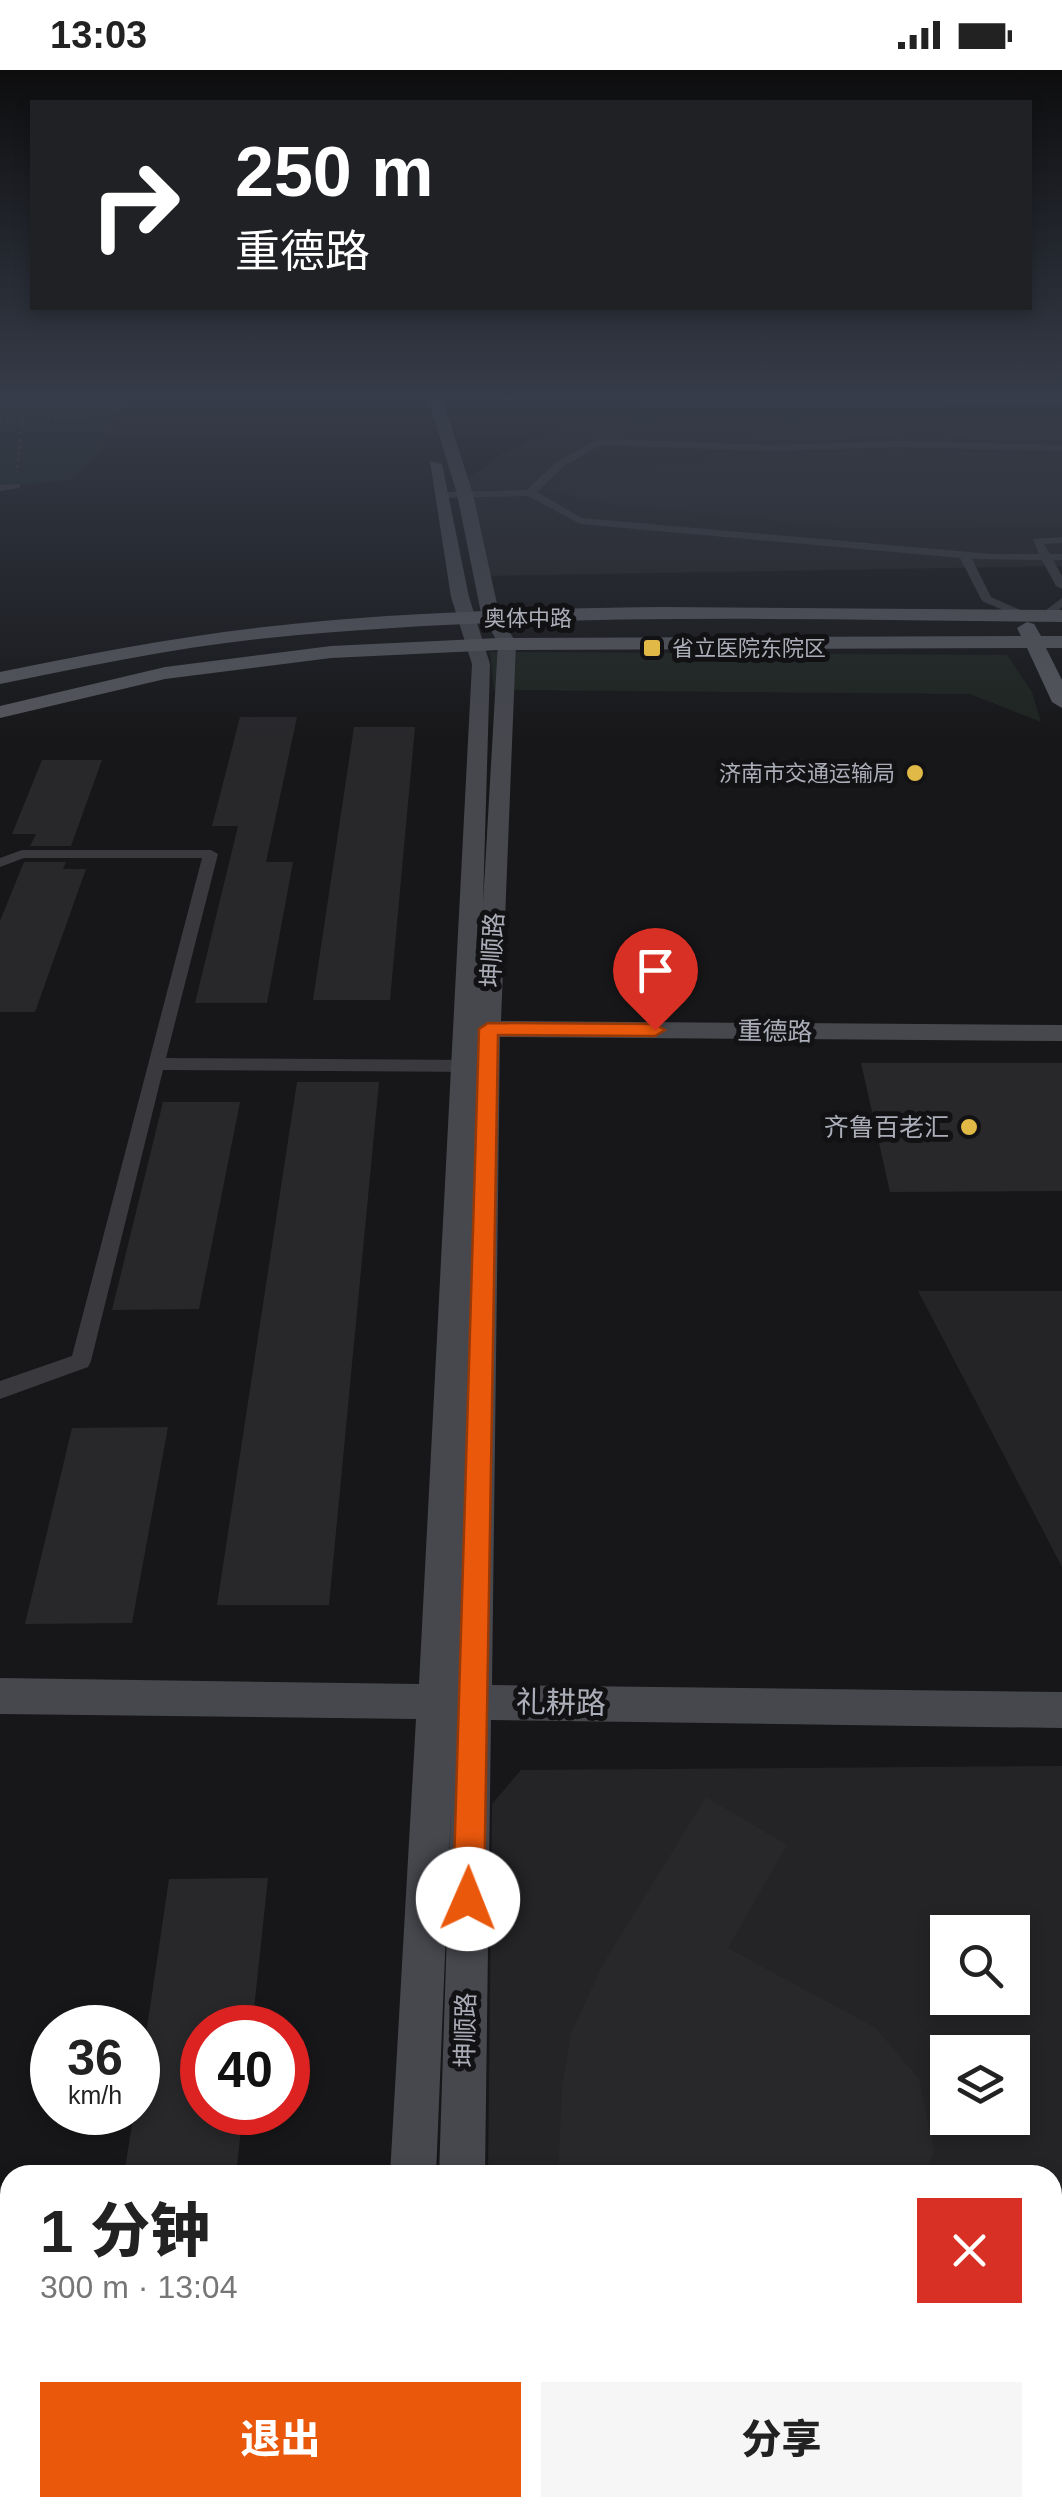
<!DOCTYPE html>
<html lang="zh">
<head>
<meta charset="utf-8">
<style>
	:root { --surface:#fff; --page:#f6f6f6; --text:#222; --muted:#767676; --accent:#ea580c }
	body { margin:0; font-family:Arial,"Noto Sans SC",sans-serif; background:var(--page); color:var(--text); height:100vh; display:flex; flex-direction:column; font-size:38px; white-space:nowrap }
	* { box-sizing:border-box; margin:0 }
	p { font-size:32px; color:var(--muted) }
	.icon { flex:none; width:55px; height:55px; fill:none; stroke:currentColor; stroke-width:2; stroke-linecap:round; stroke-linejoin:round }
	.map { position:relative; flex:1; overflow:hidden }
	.panel { position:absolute; left:0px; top:2095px; width:1062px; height:352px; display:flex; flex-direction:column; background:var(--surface); border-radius:30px 30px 0 0; box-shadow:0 5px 15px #0003 }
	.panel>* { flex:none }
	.hud { position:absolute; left:30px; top:30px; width:1002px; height:210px; border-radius:0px; box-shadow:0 5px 15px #0003; background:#202124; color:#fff; overflow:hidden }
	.fabs { position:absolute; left:930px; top:1845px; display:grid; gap:20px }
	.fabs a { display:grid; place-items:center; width:100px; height:100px; border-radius:0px; background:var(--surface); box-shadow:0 5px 15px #0003; font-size:50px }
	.speed { position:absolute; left:30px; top:1935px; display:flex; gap:20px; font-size:50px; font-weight:700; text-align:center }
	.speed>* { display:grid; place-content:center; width:130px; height:130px; border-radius:50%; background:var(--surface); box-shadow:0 5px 15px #0003; line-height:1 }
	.speed small { font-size:25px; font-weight:400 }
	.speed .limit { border:15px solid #d22; background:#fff; color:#111 }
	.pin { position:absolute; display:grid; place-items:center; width:85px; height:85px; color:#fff; margin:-102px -42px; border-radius:50% 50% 50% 0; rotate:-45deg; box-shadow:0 0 10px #0007 }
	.pin .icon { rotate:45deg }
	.me { position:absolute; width:110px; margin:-55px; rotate:1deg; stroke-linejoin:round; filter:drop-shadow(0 0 8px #0008) }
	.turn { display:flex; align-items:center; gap:35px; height:210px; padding:0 40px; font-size:45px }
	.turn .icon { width:130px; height:130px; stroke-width:2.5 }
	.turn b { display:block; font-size:70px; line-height:85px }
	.round { display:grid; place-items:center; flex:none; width:105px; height:105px; border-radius:0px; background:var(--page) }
	.summary { display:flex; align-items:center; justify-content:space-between; height:170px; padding:0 40px }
	h1 { font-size:60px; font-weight:800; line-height:75px }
	.primary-button { display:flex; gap:20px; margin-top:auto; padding:20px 40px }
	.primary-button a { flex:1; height:115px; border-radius:0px; background:var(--accent); color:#fff; font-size:40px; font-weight:800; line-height:115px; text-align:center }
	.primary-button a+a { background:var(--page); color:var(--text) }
	.status { display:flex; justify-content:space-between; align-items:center; height:70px; padding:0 50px; background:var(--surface); direction:ltr }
	.status svg { height:28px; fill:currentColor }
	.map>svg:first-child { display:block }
</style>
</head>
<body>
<div class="status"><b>13:03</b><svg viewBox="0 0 49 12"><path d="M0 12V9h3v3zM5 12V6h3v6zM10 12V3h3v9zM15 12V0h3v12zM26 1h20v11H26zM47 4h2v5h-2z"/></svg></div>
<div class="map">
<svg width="1062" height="2447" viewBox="0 0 1062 2447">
	<rect width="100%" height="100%" fill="#171719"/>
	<g fill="#242326" fill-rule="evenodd">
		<path d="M1062,345v151l-580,10 -26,-89 50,-36 64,-26z"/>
		<path d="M918,1221h144v276l-76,-146z"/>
		<path d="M1062,1696v751h-577v-9h567v-333h-564l4,-371 29,-34zM948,1862h64v66h-64zM948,1982h64v66h-64z"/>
	</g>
	<g fill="#1e241f">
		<path d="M0,328h146c-50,16 -23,21 -46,52 -8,11 -20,18 -28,29l-72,9z"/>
		<path d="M490,582l517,3 25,37 9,30 -71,-28 -476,-4z"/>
	</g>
	<g fill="#28272a">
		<path d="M942,349l120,1v21l-112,-3z"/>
		<path d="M888,350l10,17 -141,4 -9,-17z"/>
		<path d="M900,381l9,4h49l-1,-3 105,3v72l-215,1 -237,-24 -64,-15 58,-21 162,-10 -2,-4z"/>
		<path d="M240,647h57l-31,145h27l-26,141h-72l43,-177h-26z"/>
		<path d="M354,657h61l-25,273h-77z"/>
		<path d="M42,690h60l-31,86h-41l6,-12h-24z"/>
		<path d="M24,792h42l-3,7h23l-51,143h-35v-91z"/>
		<path d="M861,993h201v128l-172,1z"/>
		<path d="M297,1012h82l-50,523h-112z"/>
		<path d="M163,1032h77l-41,207 -87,1z"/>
		<path d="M168,1357l-36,196 -107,1 47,-196z"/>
		<path d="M706,1727l81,48 -59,103 148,80 43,51 15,71 -8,25h-368l4,-87 9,-55 32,-69z"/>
		<path d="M268,1808l-16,150h-50v84h41l-7,62 -112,1 10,-63h4v-23l31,-210z"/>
	</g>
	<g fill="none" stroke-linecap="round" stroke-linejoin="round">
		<g stroke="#3f4045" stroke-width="2.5" stroke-dasharray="2.5 4" stroke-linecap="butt">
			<path d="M22,352l86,-9"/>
			<path d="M0,353l22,-1 -5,50"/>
		</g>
		<g fill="#39393e" fill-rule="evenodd">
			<path d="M1062,329v6l-420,2 -5,-3 5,-3z"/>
			<path d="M599,369l174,6 127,-4 162,4v6l-162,-4 -127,4 -172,-6 -37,21 -27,26 45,26 410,36h47l-6,-15 29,-2v6l-18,1 6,10h12v6h-9l9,16v13l-6,-3 -14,-26 -70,-1 19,38 34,15v4l-4,2 -39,-17 -22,-43 -380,-34 -52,-28 -84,2 -5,-3 5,-3 83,-2 29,-28z"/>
			<path d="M20,414v4l-20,3v-6z"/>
			<path d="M1062,528v9l-12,12h-8v-6z"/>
			<path d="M22,780h189l7,4 -52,204 310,2 9,6 -9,6 -313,-2 -72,291 -3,6 -88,32v-18l72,-25 130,-498h-178l-24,9v-9z"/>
			<path d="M0,2116l10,4v36l-10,-5z"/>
			<path d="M10,2293v119h-10v-114z"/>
		</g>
		<g fill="#47484e" fill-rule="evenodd">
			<path d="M428,328h14l31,96 26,119 17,30 -15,378 561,4v16l-562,-4 -8,648 570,7v36l-571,-8 -6,455h-46l12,-365 -15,365h-46l26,-456 -416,-5v-36l419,6 53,-1020 -21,-67 -21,-136 12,3 27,133 21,67 -7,240 15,-261 -17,-30 -24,-119z"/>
			<rect x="370" y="2438" width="52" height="9"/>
			<path d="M428,2438h52l-1,9h-52z"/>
		</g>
		<g fill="#55565c" fill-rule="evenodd">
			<path d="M661,537l401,3v12c-265,-3 -530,-10 -794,16 -90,9 -179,28 -268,46v-12c88,-18 175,-35 264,-45 132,-15 264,-18 397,-20z"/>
			<path d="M1027,552l7,2 7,12h21v12h-16l16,32v28l-10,-6 -25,-54 -528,2 -168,8 -166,21 -165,39v-12l165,-39 166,-21 168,-8 522,-2 -4,-8z"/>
		</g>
	</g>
	<linearGradient id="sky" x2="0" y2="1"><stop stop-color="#0d0d0e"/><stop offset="0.49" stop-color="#363c49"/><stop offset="1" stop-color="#363c49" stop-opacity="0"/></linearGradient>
	<rect width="1062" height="670" fill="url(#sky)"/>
	<path fill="#ea580c" stroke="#983908" stroke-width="2.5" d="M488,953l167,1 10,6 -10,6 -157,-1 -14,864 -5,11 -11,5 -10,-5 -5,-11 26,-870z"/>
	<g fill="#e1b947" stroke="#121214" stroke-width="4">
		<rect x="642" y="568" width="20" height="20" rx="5"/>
		<circle cx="915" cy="703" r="10"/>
		<circle cx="969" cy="1057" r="10"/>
	</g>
	<g text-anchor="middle" stroke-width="10" stroke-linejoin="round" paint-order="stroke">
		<g font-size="22" fill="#abaeb8" stroke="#121214">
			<text x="528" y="556">奥体中路</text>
		</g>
		<g font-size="22" fill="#abaeb8" stroke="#121214" text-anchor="start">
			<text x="672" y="586">省立医院东院区</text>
			<text x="895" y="711" text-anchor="end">济南市交通运输局</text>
		</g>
		<g font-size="25" fill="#abaeb8" stroke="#121214">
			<text transform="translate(492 880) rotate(-87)" y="9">坤顺路</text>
			<text transform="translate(775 961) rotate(1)" y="9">重德路</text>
			<text transform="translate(465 1960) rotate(-89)" y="9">坤顺路</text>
		</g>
		<g font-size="25" fill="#abaeb8" stroke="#121214" text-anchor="end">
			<text x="949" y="1066">齐鲁百老汇</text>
		</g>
		<g font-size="30" fill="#abaeb8" stroke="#121214">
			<text transform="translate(561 1633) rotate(1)" y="10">礼耕路</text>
		</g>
	</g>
</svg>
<div class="fabs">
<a><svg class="icon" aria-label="search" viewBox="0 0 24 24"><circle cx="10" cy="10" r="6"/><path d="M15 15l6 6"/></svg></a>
<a><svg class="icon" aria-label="layers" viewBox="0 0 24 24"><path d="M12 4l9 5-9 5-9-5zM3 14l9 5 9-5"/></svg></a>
</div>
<div class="speed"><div>36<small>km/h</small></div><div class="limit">40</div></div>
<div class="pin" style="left:655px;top:960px;background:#d93025"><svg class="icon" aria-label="arrive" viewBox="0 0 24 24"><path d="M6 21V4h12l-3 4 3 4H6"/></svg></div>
<svg class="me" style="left:468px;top:1829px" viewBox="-20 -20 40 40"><circle r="19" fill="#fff"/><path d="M0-13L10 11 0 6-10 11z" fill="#ea580c"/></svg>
<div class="hud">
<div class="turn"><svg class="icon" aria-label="right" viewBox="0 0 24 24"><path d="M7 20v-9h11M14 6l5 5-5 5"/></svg><div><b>250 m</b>重德路</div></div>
</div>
<section class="panel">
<div class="summary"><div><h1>1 分钟</h1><p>300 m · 13:04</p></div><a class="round" style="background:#d93025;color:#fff"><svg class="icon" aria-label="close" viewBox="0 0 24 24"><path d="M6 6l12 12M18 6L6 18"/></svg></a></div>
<div class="primary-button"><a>退出</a><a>分享</a></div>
</section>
</div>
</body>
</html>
